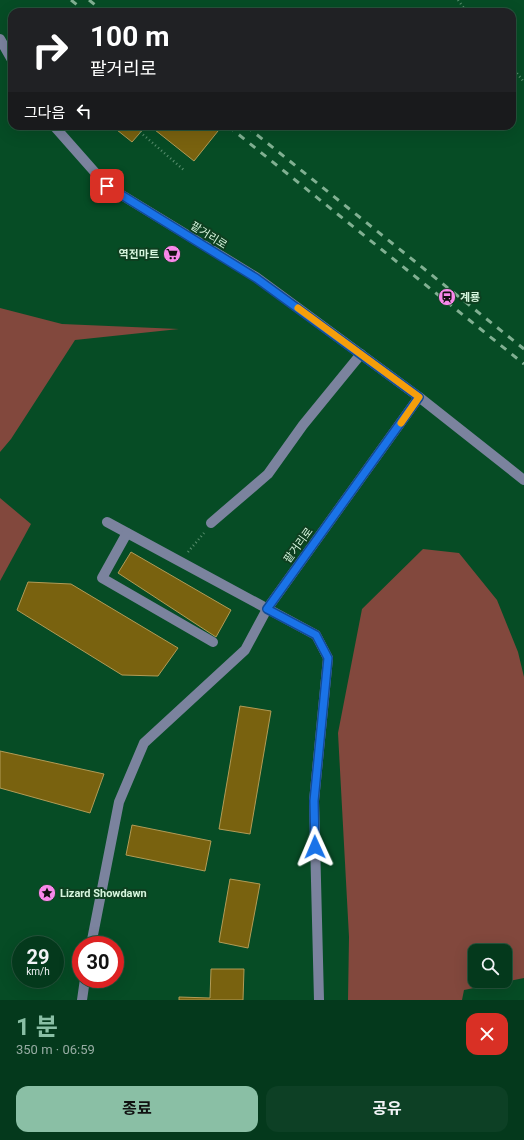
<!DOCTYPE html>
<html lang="ko">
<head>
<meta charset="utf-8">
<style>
	:root { --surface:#04391c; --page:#0d4025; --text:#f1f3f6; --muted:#97aca3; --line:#25533b; --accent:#8abfa5 }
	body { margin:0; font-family:Roboto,"Noto Sans KR",sans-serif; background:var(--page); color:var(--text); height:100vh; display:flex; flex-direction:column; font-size:15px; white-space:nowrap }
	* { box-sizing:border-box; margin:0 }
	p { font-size:13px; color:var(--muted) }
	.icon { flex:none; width:22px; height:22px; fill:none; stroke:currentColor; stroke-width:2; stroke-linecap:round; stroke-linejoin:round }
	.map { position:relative; height:1000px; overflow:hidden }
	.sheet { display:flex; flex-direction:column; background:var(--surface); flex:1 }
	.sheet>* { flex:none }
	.top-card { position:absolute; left:8px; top:8px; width:508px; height:122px; border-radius:12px; box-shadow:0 4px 16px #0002,0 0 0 1px var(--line); background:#202124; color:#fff; overflow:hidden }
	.controls { position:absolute; left:468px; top:944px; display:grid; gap:8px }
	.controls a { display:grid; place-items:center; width:44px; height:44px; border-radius:8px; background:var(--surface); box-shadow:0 4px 16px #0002,0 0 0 1px var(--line); font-size:20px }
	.speed { position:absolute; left:12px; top:936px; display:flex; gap:8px; font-size:20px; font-weight:700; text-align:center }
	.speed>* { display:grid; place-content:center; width:52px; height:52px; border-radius:50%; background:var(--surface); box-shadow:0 4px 16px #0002,0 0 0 1px var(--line); line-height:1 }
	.speed small { font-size:10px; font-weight:400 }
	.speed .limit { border:6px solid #d22; background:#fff; color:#111 }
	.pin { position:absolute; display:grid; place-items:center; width:34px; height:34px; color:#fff; margin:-17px; border-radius:8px; box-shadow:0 2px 6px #0006 }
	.me { position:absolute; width:44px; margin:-22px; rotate:359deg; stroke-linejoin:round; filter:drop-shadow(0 0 3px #0008) }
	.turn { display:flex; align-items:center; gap:14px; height:84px; padding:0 16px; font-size:18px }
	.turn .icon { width:52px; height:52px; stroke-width:2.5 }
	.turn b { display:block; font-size:28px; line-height:34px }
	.then { display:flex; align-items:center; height:38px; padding:0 16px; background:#0003; gap:8px; font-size:15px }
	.round { display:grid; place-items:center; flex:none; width:42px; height:42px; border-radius:12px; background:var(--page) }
	.summary { display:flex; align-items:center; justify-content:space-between; height:68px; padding:0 16px }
	h1 { font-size:24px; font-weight:700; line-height:30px; color:var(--accent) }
	.cta { display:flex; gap:8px; margin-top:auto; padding:8px 16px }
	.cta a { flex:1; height:46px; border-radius:12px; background:var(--accent); color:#111; font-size:16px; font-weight:700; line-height:46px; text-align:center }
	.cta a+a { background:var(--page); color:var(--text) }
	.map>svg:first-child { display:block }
</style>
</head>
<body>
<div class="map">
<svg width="524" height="1000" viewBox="0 0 524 1000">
	<rect width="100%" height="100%" fill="#064c25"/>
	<g fill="#82483d" fill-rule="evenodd">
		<path d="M0,308l62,16 117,5 -104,11 -64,99 -11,13z"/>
		<path d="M0,498l31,26 -31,57z"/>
		<path d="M423,549l36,4 38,47 21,52 6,25v301l-60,12 -2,10h-114l1,-63 -11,-204 24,-124zM475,951h30v30h-30z"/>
	</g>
	<g fill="#79620f" stroke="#b19b56">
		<path d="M112,126h34l-14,16z"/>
		<path d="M150,126h72l-28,35z"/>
		<path d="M131,552l100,58 -15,27 -98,-64z"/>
		<path d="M28,582l43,2 107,64 -20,28 -36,-1 -105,-65z"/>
		<path d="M240,706l31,5 -21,123 -31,-5z"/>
		<path d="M0,751l104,23 -14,39 -90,-25z"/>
		<path d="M132,825l79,16 -6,30 -79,-16z"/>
		<path d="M230,879l30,5 -12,64 -29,-6z"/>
		<path d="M211,969h33l-1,31h-64v-3l31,1z"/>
	</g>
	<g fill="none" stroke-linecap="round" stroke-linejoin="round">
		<g stroke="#5b9170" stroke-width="2.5" stroke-dasharray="1 3" stroke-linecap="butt">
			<path d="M458,0l9,12"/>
			<path d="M512,67l12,15"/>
			<path d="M140,132l45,39"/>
			<path d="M188,552l16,-19"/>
		</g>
		<g stroke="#7b839e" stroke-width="10">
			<path d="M0,39l12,21"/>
			<path d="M54,126l53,60 149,91 163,120 105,83"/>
			<path d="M107,522l209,113 12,23 -14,143 5,199"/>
			<path d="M211,523l57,-49 35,-49 58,-71"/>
			<path d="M127,533l-25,45 111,64"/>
			<path d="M91,945l28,-143 25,-59 101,-93 22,-41 152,-212"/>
			<path d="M82,1000l3,-21"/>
		</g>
		<g stroke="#81b092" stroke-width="3" stroke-dasharray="7 7" stroke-linecap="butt">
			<path d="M71,0l15,12"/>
			<path d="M89,0l15,12"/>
			<path d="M228,126l296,238"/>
			<path d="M246,126l278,223"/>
		</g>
	</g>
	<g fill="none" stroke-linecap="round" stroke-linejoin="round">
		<defs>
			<path id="route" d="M107,186l149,92 163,119 -152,212 49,26 12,23 -14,143 1,46"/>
		</defs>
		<use href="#route" stroke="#114b97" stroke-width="10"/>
		<use href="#route" stroke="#1a73e8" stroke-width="7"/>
		<path stroke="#f59e0b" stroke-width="7" d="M298,308l121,89 -18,26"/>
	</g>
	<defs>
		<symbol id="supermarket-disc" viewBox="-11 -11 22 22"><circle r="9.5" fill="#f888ea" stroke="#0e3f20"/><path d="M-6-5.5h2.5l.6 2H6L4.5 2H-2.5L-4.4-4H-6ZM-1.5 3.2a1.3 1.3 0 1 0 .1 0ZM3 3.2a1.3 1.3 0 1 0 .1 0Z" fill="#111"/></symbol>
		<symbol id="station-disc" viewBox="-11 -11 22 22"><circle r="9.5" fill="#f888ea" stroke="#0e3f20"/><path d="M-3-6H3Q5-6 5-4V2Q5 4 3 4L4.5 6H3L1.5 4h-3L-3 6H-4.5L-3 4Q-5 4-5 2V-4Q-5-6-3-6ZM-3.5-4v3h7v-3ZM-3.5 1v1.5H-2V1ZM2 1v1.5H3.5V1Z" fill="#111"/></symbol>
		<symbol id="sight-disc" viewBox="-11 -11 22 22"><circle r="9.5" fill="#f888ea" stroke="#0e3f20"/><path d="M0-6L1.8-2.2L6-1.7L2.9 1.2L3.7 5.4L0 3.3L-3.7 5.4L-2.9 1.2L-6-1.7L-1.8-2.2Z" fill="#111"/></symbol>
	</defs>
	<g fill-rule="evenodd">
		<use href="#supermarket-disc" x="162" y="244" width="20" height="20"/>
		<use href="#station-disc" x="437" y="287" width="20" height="20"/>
		<use href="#sight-disc" x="37" y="883" width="20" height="20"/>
	</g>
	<g text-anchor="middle" stroke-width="4" stroke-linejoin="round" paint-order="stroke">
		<g font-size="11" fill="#d7f6de" stroke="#0e3f20">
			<text transform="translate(209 235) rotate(32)" y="4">팥거리로</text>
			<text transform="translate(298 545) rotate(-54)" y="4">팥거리로</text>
		</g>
		<g font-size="11" font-weight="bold" fill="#d7f6de" stroke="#0e3f20" text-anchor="start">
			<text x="159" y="258" text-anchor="end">역전마트</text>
			<text x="460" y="301">계룡</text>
			<text x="60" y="897">Lizard Showdawn</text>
		</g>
	</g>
</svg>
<div class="controls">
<a><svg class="icon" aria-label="search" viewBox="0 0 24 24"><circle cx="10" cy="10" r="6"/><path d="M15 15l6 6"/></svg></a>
</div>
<div class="speed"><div>29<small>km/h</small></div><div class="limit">30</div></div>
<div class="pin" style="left:107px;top:186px;background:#d93025"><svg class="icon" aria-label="arrive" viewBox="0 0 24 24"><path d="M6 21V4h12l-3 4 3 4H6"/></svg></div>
<svg class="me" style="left:315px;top:847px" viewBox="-20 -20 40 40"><path d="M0-17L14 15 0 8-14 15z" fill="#1a73e8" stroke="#fff" stroke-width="4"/></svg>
<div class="top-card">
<div class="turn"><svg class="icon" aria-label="right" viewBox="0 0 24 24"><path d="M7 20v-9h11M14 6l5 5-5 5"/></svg><div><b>100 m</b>팥거리로</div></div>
<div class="then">그다음<svg class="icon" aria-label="left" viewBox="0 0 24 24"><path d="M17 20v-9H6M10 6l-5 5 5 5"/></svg></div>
</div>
</div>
<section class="sheet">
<div class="summary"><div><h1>1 분</h1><p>350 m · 06:59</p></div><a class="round" style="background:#d93025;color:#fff"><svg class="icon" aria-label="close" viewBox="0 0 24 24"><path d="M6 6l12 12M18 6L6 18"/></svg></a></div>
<div class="cta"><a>종료</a><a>공유</a></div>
</section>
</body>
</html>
